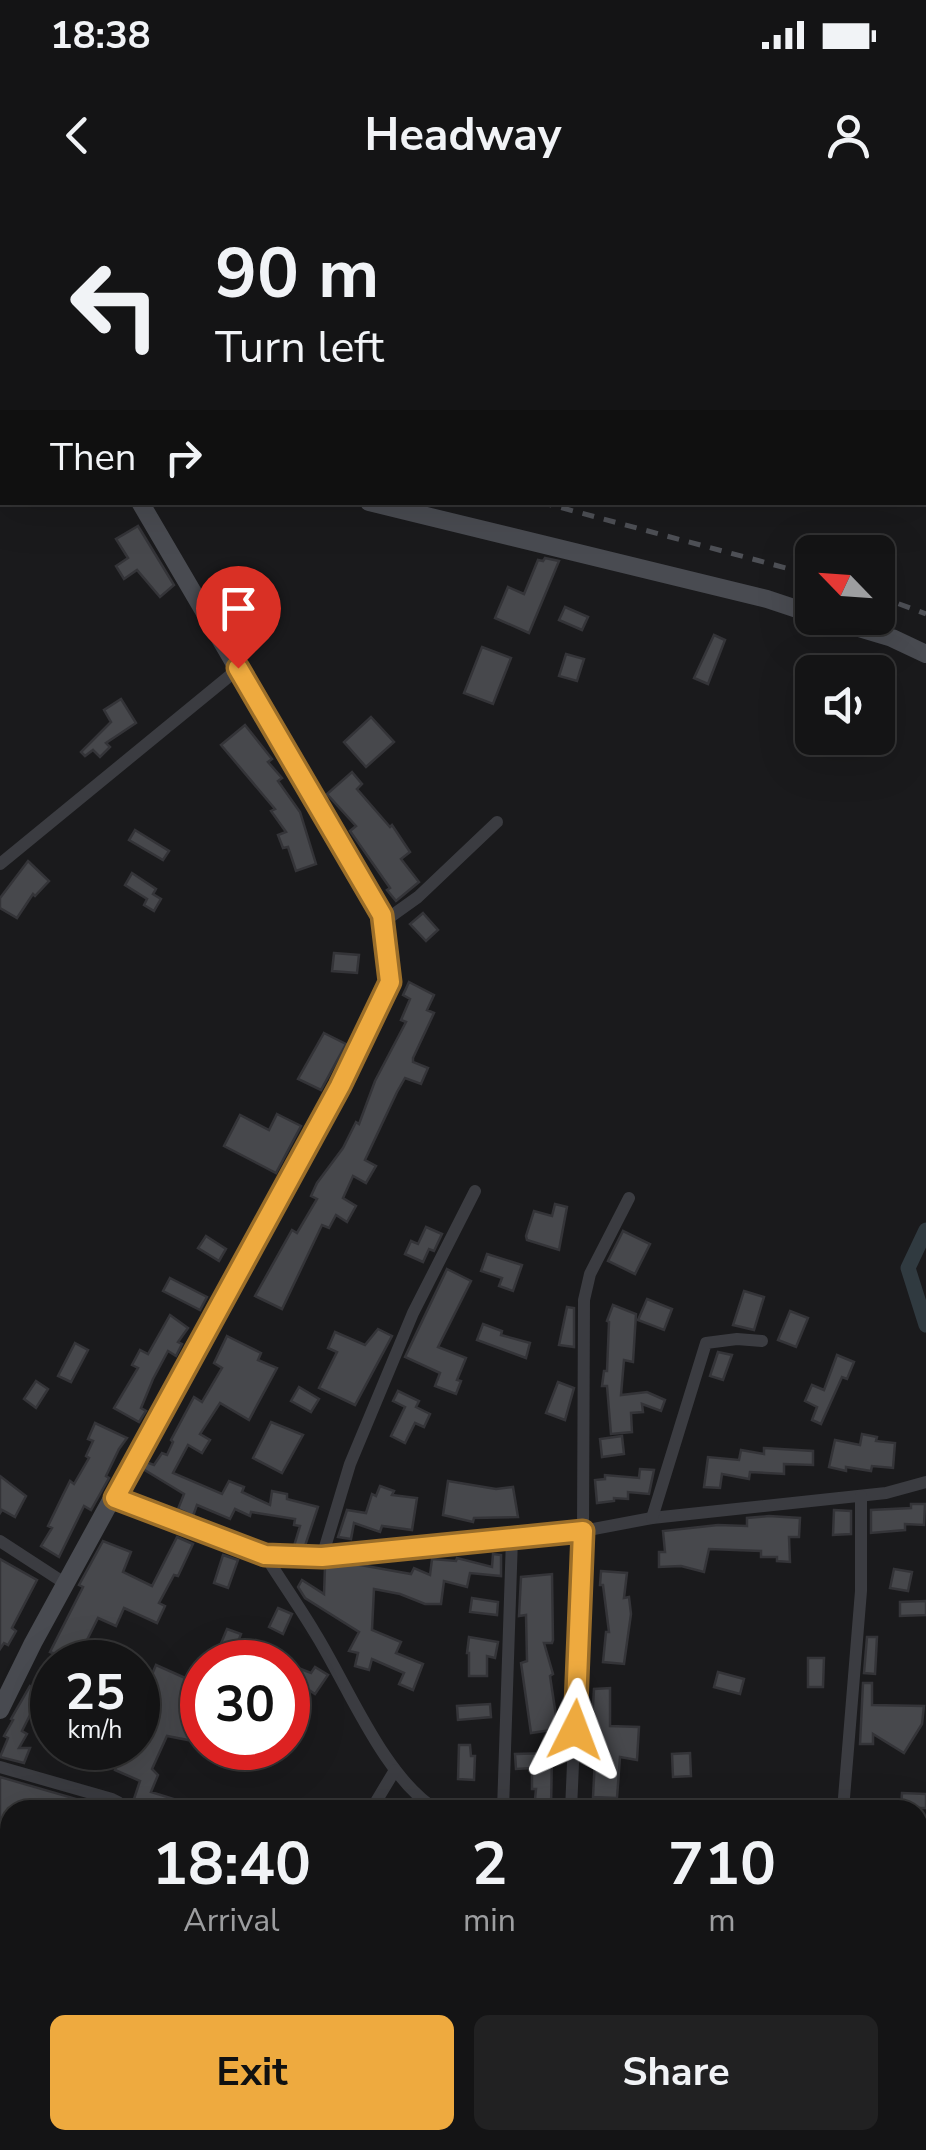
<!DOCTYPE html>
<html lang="en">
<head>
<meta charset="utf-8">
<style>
	:root { --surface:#141415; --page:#212122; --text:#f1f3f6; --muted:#9d9ea0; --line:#333334; --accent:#eeaa3f }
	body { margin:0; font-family:"Nunito Sans",sans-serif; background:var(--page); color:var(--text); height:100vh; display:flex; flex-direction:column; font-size:38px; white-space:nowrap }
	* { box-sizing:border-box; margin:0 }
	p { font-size:32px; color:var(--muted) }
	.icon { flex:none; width:55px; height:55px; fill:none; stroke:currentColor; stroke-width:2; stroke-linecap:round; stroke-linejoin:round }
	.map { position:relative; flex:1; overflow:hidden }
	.drawer { position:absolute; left:0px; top:1600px; width:928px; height:350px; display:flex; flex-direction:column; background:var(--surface); border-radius:30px 30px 0 0; box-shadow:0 10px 40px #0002,0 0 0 2px var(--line) }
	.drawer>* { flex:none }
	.hud { position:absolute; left:0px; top:0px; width:928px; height:305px; box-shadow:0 10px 40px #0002,0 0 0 2px var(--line); background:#141415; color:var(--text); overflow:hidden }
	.needle { width:65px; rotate:295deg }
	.fabs { position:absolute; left:795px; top:335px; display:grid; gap:20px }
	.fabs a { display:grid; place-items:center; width:100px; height:100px; border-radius:15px; background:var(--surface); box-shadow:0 10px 40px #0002,0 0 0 2px var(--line); font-size:50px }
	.speed { position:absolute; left:30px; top:1440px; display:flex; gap:20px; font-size:50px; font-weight:700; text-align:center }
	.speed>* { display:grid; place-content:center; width:130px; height:130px; border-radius:50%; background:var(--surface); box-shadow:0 10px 40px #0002,0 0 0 2px var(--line); line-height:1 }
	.speed small { font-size:25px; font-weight:400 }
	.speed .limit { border:15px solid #d22; background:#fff; color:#111 }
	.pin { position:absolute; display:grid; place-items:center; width:85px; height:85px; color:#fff; margin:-102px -42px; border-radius:50% 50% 50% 0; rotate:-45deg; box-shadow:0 0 10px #0007 }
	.pin .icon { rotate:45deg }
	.me { position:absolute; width:110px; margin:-55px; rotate:3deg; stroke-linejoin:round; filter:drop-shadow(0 0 8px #0008) }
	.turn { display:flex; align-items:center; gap:35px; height:210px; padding:0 50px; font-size:45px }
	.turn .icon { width:130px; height:130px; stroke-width:2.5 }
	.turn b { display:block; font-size:70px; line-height:85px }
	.then { display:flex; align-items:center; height:95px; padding:0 50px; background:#0003; gap:20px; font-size:38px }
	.eta { display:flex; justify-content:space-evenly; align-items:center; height:170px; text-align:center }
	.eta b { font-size:60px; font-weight:700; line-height:70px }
	.button { display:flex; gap:20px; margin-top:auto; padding:20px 50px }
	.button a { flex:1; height:115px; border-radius:15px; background:var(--accent); color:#111; font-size:40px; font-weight:700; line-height:115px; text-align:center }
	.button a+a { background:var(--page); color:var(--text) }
	.status { display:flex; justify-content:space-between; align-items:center; height:70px; padding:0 50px; background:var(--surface); direction:ltr }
	.status svg { height:28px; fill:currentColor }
	header { display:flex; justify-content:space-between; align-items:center; height:130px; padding:0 50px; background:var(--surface); font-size:45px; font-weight:700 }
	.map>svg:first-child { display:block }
</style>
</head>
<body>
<div class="status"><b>18:38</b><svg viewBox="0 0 49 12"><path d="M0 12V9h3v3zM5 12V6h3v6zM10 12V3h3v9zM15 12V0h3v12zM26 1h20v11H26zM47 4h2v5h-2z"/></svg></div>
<header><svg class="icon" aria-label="back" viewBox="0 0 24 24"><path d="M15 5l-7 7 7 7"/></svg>Headway<svg class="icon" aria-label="person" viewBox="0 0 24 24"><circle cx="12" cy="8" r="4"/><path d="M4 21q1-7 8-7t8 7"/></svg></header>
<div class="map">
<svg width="926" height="1950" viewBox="0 0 926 1950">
	<rect width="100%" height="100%" fill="#1a1a1c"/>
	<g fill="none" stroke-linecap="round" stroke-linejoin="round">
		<path stroke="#303a40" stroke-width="15" d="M926,1030l-18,38 18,57"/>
	</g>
	<g fill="#47484c" stroke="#343438" stroke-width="2.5">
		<path d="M138,326l36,59 -14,12 -23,-27 -13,9 -8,-13 12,-8 -12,-19z"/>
		<path d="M545,358l14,3 -30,72 -34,-15 13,-31 16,7 14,-34 5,1z"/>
		<path d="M565,407l23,10 -6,13 -23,-10z"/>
		<path d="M714,435l11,5 -17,44 -14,-6z"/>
		<path d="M482,447l29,11 -18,46 -29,-11z"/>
		<path d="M566,454l18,5 -7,22 -18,-5z"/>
		<path d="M121,499l15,24 -30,20 4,4 -10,10 -7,-7 -8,6 -4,-4 30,-30 -7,-12z"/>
		<path d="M371,517l23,25 -28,25 -22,-25z"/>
		<path d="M245,525l27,34 -4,3 14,16 -4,3 22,31 16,52 -20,7 -8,-24 -5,1 -5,-13 8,-3 -15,-21 4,-2 -54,-64z"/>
		<path d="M352,572l10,12 -5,5 33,38 2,-2 18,27 -9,7 18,23 -23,19 -9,-11 3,-2 -40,-57 6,-5 -29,-32z"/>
		<path d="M135,630l34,21 -6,9 -34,-20z"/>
		<path d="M28,661l21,20 -14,15 -2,-2 -16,24 -17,-10v-10z"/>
		<path d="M132,673l24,16 -3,5 8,5 -7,12 -10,-6 3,-6 -22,-14z"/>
		<path d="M423,713l15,17 -12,11 -16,-17z"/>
		<path d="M334,753l25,2 -2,18 -25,-2z"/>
		<path d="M409,782l25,13 -7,15 7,3 -21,45v4l15,6 -7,16 -16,-6 -8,14 -32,68 11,6 -10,17 -13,-7 -10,22 13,8 -9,16 -11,-7 -7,13 -7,-3 -40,84 -27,-13 37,-66 5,3 20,-34 -6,-3 6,-13 26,-35 13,-26 3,2 16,-43 31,-59 -5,-2 9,-21 -7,-4z"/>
		<path d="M324,833l22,11 -25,46 -23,-11z"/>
		<path d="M277,914l24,12 -25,47 -52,-27 16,-31 29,15z"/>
		<path d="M555,1004l12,3 -8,43 -32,-10 -1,-4 8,-25 18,5z"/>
		<path d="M426,1027l16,7 -8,17 -5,-2 -6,13 -18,-8 6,-13 7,3z"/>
		<path d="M623,1031l27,13 -15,30 -27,-13z"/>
		<path d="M206,1036l20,13 -7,12 -21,-13z"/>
		<path d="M487,1054l35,11 -9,26 -14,-5 3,-8 -21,-7z"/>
		<path d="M447,1069l24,12 -33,66 28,11 -9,22 4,1 -5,13 -21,-8 5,-13 -35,-16z"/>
		<path d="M170,1078l37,19 -7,13 -37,-19z"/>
		<path d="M744,1091l20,6 -10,33 -21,-5z"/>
		<path d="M647,1099l25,10 -8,21 -26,-10z"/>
		<path d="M613,1105l23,9 -3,48 -9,-2 -3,35 26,-3 18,8 -4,11 -19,-7 1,8 -12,1 1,19 -21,2 -4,-48h-5l2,-15h3l2,-49 -2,-1z"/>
		<path d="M567,1107l7,1v39l-15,-2z"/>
		<path d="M790,1111l18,7 -12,29 -18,-7z"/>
		<path d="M170,1115l18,13 -10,14 4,2 -6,12 -8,-5 -15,28 -12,29 5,3 -7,11 -25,-14 24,-40 -6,-3 8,-15 8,4z"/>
		<path d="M483,1124l19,7 -1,4 29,8 -4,15 -49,-18z"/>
		<path d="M378,1129l14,7 -37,69 -36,-17 18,-36 -9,-4 7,-16 30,13z"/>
		<path d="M227,1136l34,17 -3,7 19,8 -28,52 -29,-17 -20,31 10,6 -8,13 -14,-8 -15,28 49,21 7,-13 15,6 -2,5 28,13 2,-14 15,3v5l31,8 -13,39h-11l6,-20 -6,-1 1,-6 -44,-7 -1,4 -15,-7 -5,10 -33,-14 -4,11 -15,-7 6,-15 -41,-25 3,-7 8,3 8,-12 5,2 6,-13 -2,-2 23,-43 8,5 20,-34 -8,-5z"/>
		<path d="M75,1143l13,7 -17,32 -13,-6z"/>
		<path d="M718,1152l14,3 -9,25 -13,-4z"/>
		<path d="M837,1155l17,7 -7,17 -5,-2 -21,47 -9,-4 5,-13 -12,-6 7,-16 12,5z"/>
		<path d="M36,1181l12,8 -12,19 -12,-9z"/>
		<path d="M558,1182l16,6 -9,32 -19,-7z"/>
		<path d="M299,1187l20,12 -8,13 -20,-11z"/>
		<path d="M398,1191l21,10 -3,6 14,7 -6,13 -9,-4 -10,20 -14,-7 14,-29 -12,-6z"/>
		<path d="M271,1222l32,13 -21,38 -29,-15z"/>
		<path d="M95,1223l32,15 -8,11 -13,27 3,2 -18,32 -7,-4 -25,51 -18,-11 11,-18 -4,-2 15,-31 7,-14 4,3 15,-26 -3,-2 7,-15 -5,-2z"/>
		<path d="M862,1234l15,3 -1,4 19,2 -2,25 -21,-2 -1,5 -25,-4v4l-17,-4 6,-27 25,5z"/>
		<path d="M622,1236l2,18 -22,3 -2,-18z"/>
		<path d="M764,1248l49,3v14l-29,-1v10l-34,-2 -1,7 -27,-5 -2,14 -16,-1 4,-30 31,3 2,-10 23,4z"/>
		<path d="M640,1269l14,1 -5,24 -21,-2v7l-14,-1v3l-17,2 -2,-23 10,-1v-4l34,3z"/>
		<path d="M0,1276l26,20 -11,21 -13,-7 -2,3z"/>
		<path d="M448,1281l48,8 17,-2 5,30 -44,1 -1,4 -30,-7z"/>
		<path d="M380,1286l14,5 -2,4 25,3 -5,32 -30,-4 -2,6 -26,-9 -3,16 -13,-2 9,-27 19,3 6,-19 4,2z"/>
		<path d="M911,1304h14l-1,21 -19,-1v6l-34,3v-23l40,-2z"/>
		<path d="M834,1310l17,1v23l-18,1z"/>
		<path d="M769,1316l31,2 -1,19h-10l1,25 -13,-1v-4h-16v-6l-52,-2 -5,23 -23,-6 -22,1v-15h6l-2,-21 55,-6 29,1v-8z"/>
		<path d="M177,1337l16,7 -15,32 -4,-1 -15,28 6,3 -8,17 -33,-15 -8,18 -18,-8 -22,44 -26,-10 33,-65 -4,-2 24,-44 28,11 -8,20 29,14z"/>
		<path d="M493,1354l8,1v21l-31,-3 -3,14 -23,-6 -3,23h-16l-25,-10 -26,-5 -2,41 29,12 -5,11 27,11 -10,26 -14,-6 5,-11 -32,-14 -3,11 -14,-4 3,-13 -9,-2 10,-19 -54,-34 -7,-11 4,-7 22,14 1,-27 30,-3 56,10 3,-6 16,7 2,-16 24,2 1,-3 35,9z"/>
		<path d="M223,1355l15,5 -10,28 -14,-5z"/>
		<path d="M0,1359l37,21 -25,48 4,3 -8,14 -4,-2 -4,6z"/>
		<path d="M894,1369l18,3 -4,19 -18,-3z"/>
		<path d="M601,1371l26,2 -3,25 5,-1 2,17 -7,50 -21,-2 3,-30h3l-6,-47h-3z"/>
		<path d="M552,1374l1,66 -1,3h-8l9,31 -3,2 8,53 -27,4 -10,-70 6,-2 -1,-46 -7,1 2,-39z"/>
		<path d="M472,1398l26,4 -1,13 -27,-3z"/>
		<path d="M926,1401v14l-26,1v-14z"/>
		<path d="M278,1408l14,6 -9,20 -14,-7z"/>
		<path d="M227,1429l14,5 -3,8 45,20h-42l-24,-9z"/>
		<path d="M469,1437l29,5 -3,16 -8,-2v20h-18v-23h-2z"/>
		<path d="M867,1437h10l-2,37 -11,-1z"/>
		<path d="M808,1458h16l-1,29h-15z"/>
		<path d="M288,1464l23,9 4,-6 13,8 -13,19 -27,-18z"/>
		<path d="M156,1465l36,16 -9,20 19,9 -9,31 -26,-5 -15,33 6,6 -7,17 26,8 -4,10h-24l-17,-5 8,-24 -25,-11 3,-7 -38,-15h58l14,-39 -12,-6z"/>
		<path d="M718,1472l26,7 -4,15 -26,-7z"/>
		<path d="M863,1483h9v22l52,1 -2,18 -18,29 -31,-19v10h-13z"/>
		<path d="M30,1486l19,10 -8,16 -8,-3 -11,22 5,3 -8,14h11l-6,15 -24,-6 8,-19 -4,-2 9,-16 -2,-1z"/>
		<path d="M610,1488v38l29,1 -2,33 -17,-3 -3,41 -24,-1 3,-58 -5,-1 3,-49z"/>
		<path d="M490,1504l1,13 -33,3 -1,-14z"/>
		<path d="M459,1545h11l1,11h4l-1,24 -16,-1z"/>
		<path d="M552,1553l-1,57h-17l2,-21h-4v-21l-16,1 -1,-15z"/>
		<path d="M690,1553l1,23 -18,1 -1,-23z"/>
		<path d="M0,1577l97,28 4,5h-91v12l-10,23z"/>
		<path d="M902,1593l24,1v14h-25z"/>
	</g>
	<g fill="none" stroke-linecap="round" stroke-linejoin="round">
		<g stroke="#3b3c41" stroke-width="12">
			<path d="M0,664l238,-195"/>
			<path d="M383,722l35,-25 79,-75"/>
			<path d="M115,1298l150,57 57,2 261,-26 69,-13 234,-25 40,-11"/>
			<path d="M652,1318l54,-175 31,-4 25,2"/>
			<path d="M0,1341l66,43"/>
			<path d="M265,1355c16,26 34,51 50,78 33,53 69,145 122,177"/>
			<path d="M322,1357l28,-93 63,-151 62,-122"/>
			<path d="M0,1567l112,32 6,3 4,8"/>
			<path d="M371,1610l24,-40"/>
			<path d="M503,1610l9,-272"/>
			<path d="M571,1610l12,-279 1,-231 6,-26 39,-76"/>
			<path d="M843,1610l18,-219v-95"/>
			<path d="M918,1836l8,-58"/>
			<path d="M358,1940l24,10"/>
			<path d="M558,1940v10"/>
			<path d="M901,1950l1,-10"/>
		</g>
		<g stroke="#494b51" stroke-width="18">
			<path d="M0,38l2,5"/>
			<path d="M369,302l398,97 45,15"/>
			<path d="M825,418l67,20 34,16"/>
			<path d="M0,1510l33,-67 333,-609 24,-52 -8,-67 -242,-413"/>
		</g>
		<g stroke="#4e5056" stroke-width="5" stroke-dasharray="12 10" stroke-linecap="butt">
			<path d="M0,158h2"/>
			<path d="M540,302l272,73"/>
			<path d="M878,396l48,18"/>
		</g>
	</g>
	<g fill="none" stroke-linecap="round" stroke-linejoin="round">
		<defs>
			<path id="route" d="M238,468l144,247 8,67 -50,104 -225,412 150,57 57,2 261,-26 -8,199"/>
		</defs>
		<use href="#route" stroke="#9b6e29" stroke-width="25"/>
		<use href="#route" stroke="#eeaa3f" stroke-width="18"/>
	</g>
</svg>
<div class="fabs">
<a><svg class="needle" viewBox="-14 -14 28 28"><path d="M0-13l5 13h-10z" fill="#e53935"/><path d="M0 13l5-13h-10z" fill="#9d9ea0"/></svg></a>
<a><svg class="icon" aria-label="sound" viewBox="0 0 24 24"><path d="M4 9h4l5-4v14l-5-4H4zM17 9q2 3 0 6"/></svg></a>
</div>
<div class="speed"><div>25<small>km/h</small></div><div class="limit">30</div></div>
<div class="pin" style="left:238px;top:468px;background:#d93025"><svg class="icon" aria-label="arrive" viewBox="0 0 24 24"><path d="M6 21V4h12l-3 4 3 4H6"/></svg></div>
<svg class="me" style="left:575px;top:1530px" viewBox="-20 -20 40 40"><path d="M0-17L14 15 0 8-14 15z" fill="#eeaa3f" stroke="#fff" stroke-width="4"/></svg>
<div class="hud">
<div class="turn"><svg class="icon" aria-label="left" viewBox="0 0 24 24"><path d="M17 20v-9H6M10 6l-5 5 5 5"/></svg><div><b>90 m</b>Turn left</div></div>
<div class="then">Then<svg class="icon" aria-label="right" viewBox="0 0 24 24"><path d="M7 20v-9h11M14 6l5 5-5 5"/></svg></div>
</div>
<section class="drawer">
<div class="eta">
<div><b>18:40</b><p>Arrival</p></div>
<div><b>2</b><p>min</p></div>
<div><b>710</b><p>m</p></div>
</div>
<div class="button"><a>Exit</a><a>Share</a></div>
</section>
</div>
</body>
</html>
